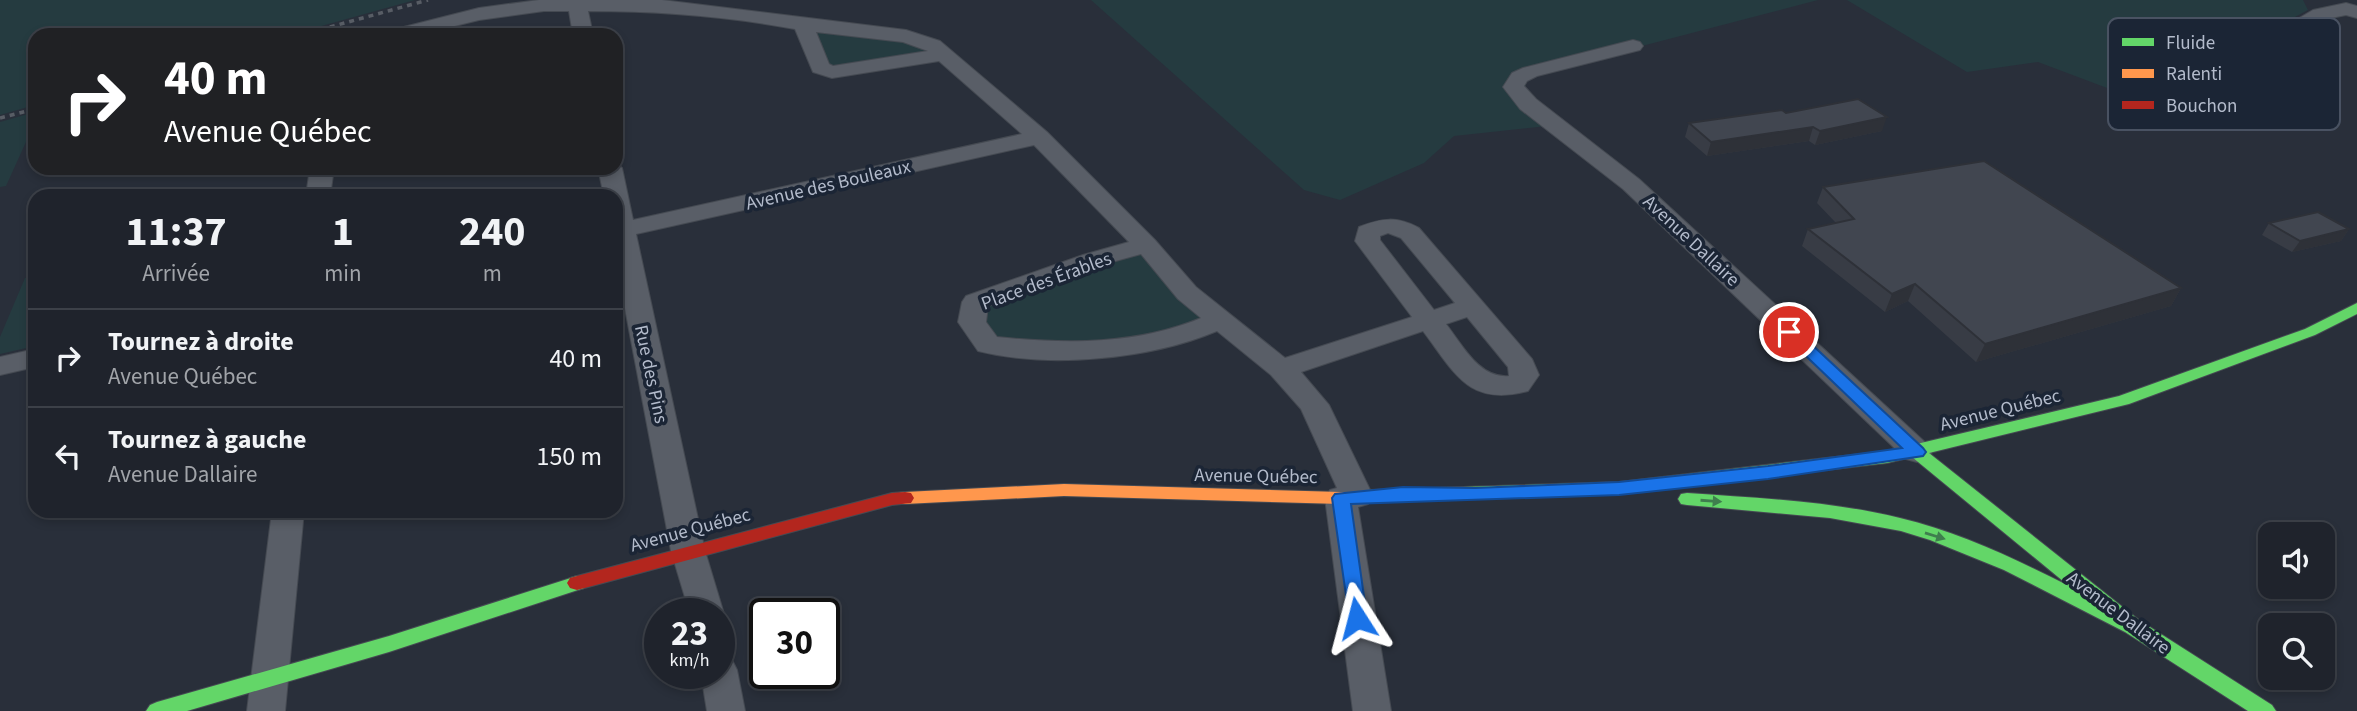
<!DOCTYPE html>
<html lang="fr">
<head>
<meta charset="utf-8">
<style>
	:root { --surface:#1f232c; --page:#272b34; --text:#f1f3f6; --muted:#a1a4a9; --line:#3c4048 }
	body { margin:0; font-family:"Source Sans 3",sans-serif; background:var(--page); color:var(--text); height:100vh; display:flex; flex-direction:column; font-size:26px; white-space:nowrap }
	* { box-sizing:border-box; margin:0 }
	p { font-size:23px; color:var(--muted) }
	.icon { flex:none; width:38px; height:38px; fill:none; stroke:currentColor; stroke-width:2; stroke-linecap:round; stroke-linejoin:round }
	.map { position:relative; flex:1; overflow:hidden }
	.panel { position:absolute; left:28px; top:189px; width:595px; height:329px; display:flex; flex-direction:column; background:var(--surface); border-radius:21px; box-shadow:0 4px 10px #0003,0 0 0 2px var(--line) }
	.panel>* { flex:none }
	.top-card { position:absolute; left:28px; top:28px; width:595px; height:147px; border-radius:21px; box-shadow:0 4px 10px #0003,0 0 0 2px var(--line); background:#202124; color:#fff; overflow:hidden }
	.tools { position:absolute; left:2258px; top:522px; display:grid; gap:14px }
	.tools a { display:grid; place-items:center; width:77px; height:77px; border-radius:14px; background:var(--surface); box-shadow:0 4px 10px #0003,0 0 0 2px var(--line); font-size:35px }
	.speed { position:absolute; left:644px; top:598px; display:flex; gap:14px; font-size:35px; font-weight:700; text-align:center }
	.speed>* { display:grid; place-content:center; width:91px; height:91px; border-radius:50%; background:var(--surface); box-shadow:0 4px 10px #0003,0 0 0 2px var(--line); line-height:1 }
	.speed small { font-size:18px; font-weight:400 }
	.speed .limit { border:4px solid #111; border-radius:10px; background:#fff; color:#111 }
	.pin { position:absolute; display:grid; place-items:center; width:60px; height:60px; color:#fff; margin:-30px; border:4px solid #fff; border-radius:50%; box-shadow:0 2px 7px #0007 }
	.me { position:absolute; width:77px; margin:-38px; rotate:351deg; stroke-linejoin:round; filter:drop-shadow(0 0 5px #0008) }
	.turn { display:flex; align-items:center; gap:24px; height:147px; padding:0 21px; font-size:32px }
	.turn .icon { width:91px; height:91px; stroke-width:2.5 }
	.turn b { display:block; font-size:49px; line-height:60px }
	.eta { display:flex; justify-content:space-evenly; align-items:center; height:119px; text-align:center }
	.eta b { font-size:42px; font-weight:700; line-height:49px }
	ul { padding:0; list-style:none }
	li { display:flex; align-items:center; gap:21px; height:98px; padding:0 21px; border-top:2px solid var(--line) }
	li div { flex:1 }
	li b { display:block; font-size:26px }
	li em { font-style:normal }
	.map>svg:first-child { display:block }
</style>
</head>
<body>
<div class="map">
<svg width="2357" height="711" viewBox="0 0 2357 711">
	<rect width="100%" height="100%" fill="#292f3a"/>
	<g fill="#253b40">
		<path d="M0,0h415l-126,35h-254v70l-35,10z"/>
		<path d="M1091,0h727l-272,71 -20,9 -1,9 32,36 -103,11 -30,27 -84,37 -36,-10z"/>
		<path d="M1847,0h456l5,10 -169,90 -101,-38 -71,10z"/>
		<path d="M803,25l103,11 38,18 -112,18z"/>
		<path d="M35,112v10l-29,64 -6,1v-65z"/>
		<path d="M1146,245l74,75 -89,28 -143,-3 -13,-43z"/>
		<path d="M35,276v70l-35,8v-17l25,-59z"/>
	</g>
	<g fill="none" stroke-linecap="round" stroke-linejoin="round">
		<defs>
			<g id="street">
				<path d="M539,0h123l244,30 34,11 107,91 108,108 41,47 89,71 127,-41 -57,-76 4,-14c23,-9 38,-11 60,1l113,131 7,16 -11,16c-60,16 -73,-18 -105,-60l-122,41 28,33 44,91 -5,8 -10,3 33,204h-38l-28,-213 5,-8 7,-2 -36,-79 -30,-34 -54,-44c-66,28 -168,38 -239,20l-20,-29 4,-20 4,-6 117,-41 46,-13 -95,-97 -398,89 69,317 19,63 -5,10v-10h-29l-19,-63 -55,-290v-65h-12l-6,-28h18v-5l6,5 11,52 389,-86 -83,-73 -107,17 -19,-6 -18,-43c-69,-13 -138,-18 -207,-18l5,24h-20l-4,-24h-25l-65,9 -61,15h-33l3,-4 91,-23zM816,32l87,10 25,9 -95,15 -4,-2zM1388,233l13,5 54,65 -21,7 -54,-70v-4zM1141,254l37,45 23,19c-65,27 -135,26 -204,19l-11,-15 2,-16 113,-41zM1467,317l41,50 1,9c-30,3 -47,-32 -63,-52z"/>
				<path d="M2346,3l11,3v12l-11,-3 -20,4 -156,95h-16l-3,-5 3,-5 159,-94z"/>
				<path d="M1633,40l7,2 3,4 -3,4 -103,26 -10,5 -3,5 12,13 103,80 289,266 4,7 -4,7 -11,3 -11,-3 -283,-270 -103,-80 -17,-22 9,-14 11,-5z"/>
				<path d="M310,168h24l-4,28h-24z"/>
				<path d="M35,349v18l-35,8v-18z"/>
				<path d="M272,511h32l-19,200h-38z"/>
				<path d="M719,655l13,5 5,10 8,41h-38l-6,-37h18z"/>
			</g>
			<g id="fast">
				<path d="M2357,303v11l-42,21 -186,69 -200,49 210,167 133,85 4,6h-28l-123,-79 -121,-62 -74,-30 -29,-9 -71,-13 -143,-13 -6,-1 -3,-5 3,-5 6,-1c71,5 144,8 213,25 60,14 115,41 169,68l-157,-129 -25,6 -268,31 -250,8 -6,-2 -3,-4 3,-4 6,-2 250,-8 268,-31 232,-55 186,-67z"/>
				<path d="M577,576l7,2 3,5 -3,5 -195,64 -202,59h-41l4,-6 7,-3 232,-66z"/>
			</g>
			<path id="slow" d="M1064,484l277,8h34l3,4 -3,4 -34,4 -277,-8 -159,8 -6,-1 -3,-5 3,-5 6,-1z"/>
			<path id="jam" d="M905,492l6,1 3,5 -3,5 -19,2 -315,85 -7,-2 -3,-5 3,-5 7,-2 315,-83z"/>
		</defs>
		<use href="#street" stroke="#454a52" stroke-width="2"/>
		<use href="#fast" stroke="#454a52" stroke-width="2"/>
		<use href="#slow" stroke="#454a52" stroke-width="2"/>
		<use href="#jam" stroke="#454a52" stroke-width="2"/>
		<use href="#street" fill="#595e67" fill-rule="evenodd"/>
		<use href="#fast" fill="#63d668" fill-rule="evenodd"/>
		<use href="#slow" fill="#ff974d" fill-rule="evenodd"/>
		<use href="#jam" fill="#b3261e" fill-rule="evenodd"/>
		<g stroke="#585d65" stroke-width="3.5" stroke-dasharray="5 5" stroke-linecap="butt">
			<path d="M301,35l127,-35"/>
			<path d="M0,118l35,-9"/>
		</g>
	</g>
	<g fill="#383c45">
		<path d="M1786,113l96,18 -67,14 -6,-4 -102,15 -22,-19 4,-14z"/>
		<path d="M1823,187l358,101 -10,18 -195,56 -68,-61 -23,11 -83,-66 6,-17 28,-6 -19,-20z"/>
		<path d="M2269,223l80,6 -8,12 -49,11 -30,-17z"/>
	</g>
	<g fill="#2e3138">
		<path d="M1887,117l-5,14 -67,14 5,-14z"/>
		<path d="M1813,127l-4,14 -102,15 4,-14z"/>
		<path d="M2349,229l-8,12 -49,11 8,-11z"/>
		<path d="M1915,284l-7,17 -23,11 7,-18z"/>
		<path d="M2181,288l-10,18 -195,56 9,-18z"/>
	</g>
	<g fill="#414650" stroke="#2e3138" stroke-width="2">
		<path d="M1858,99l29,18 -67,14 -7,-4 -102,15 -22,-19 93,-13 4,3z"/>
		<path d="M1984,161l197,127 -196,56 -70,-60 -23,10 -84,-65 46,-10 -31,-32z"/>
		<path d="M2318,212l31,17 -49,12 -31,-18z"/>
	</g>
	<defs><path id="oneway-solid" d="M-6-.8H1V-3.2L6.5 0L1 3.2V.8H-6Z" transform="scale(1.75)"/></defs>
	<g fill="#3f7e4e">
		<use href="#oneway-solid" transform="translate(1711 501) rotate(4)"/>
		<use href="#oneway-solid" transform="translate(1935 536) rotate(17)"/>
	</g>
	<path fill="#1a73e8" stroke="#114b97" stroke-width="2" d="M1789,327l6,2 128,119 3,4 -3,4 -155,23 -149,16 -268,9 16,114 -3,5 -7,3 -7,-3 -18,-125 3,-4 68,-7 72,1 144,-6 149,-16 134,-18 -118,-113 -2,-3 2,-3z"/>
	<g text-anchor="middle" stroke-width="7" stroke-linejoin="round" paint-order="stroke">
		<g font-size="19" fill="#b3bbcb" stroke="#1b2535">
			<text transform="translate(828 184) rotate(-13)" y="7">Avenue des Bouleaux</text>
			<text transform="translate(1692 240) rotate(43)" y="7">Avenue Dallaire</text>
			<text transform="translate(1046 280) rotate(-20)" y="7">Place des Érables</text>
			<text transform="translate(652 374) rotate(78)" y="7">Rue des Pins</text>
			<text transform="translate(2000 409) rotate(-14)" y="7">Avenue Québec</text>
			<text transform="translate(1256 475) rotate(1)" y="7">Avenue Québec</text>
			<text transform="translate(690 529) rotate(-15)" y="7">Avenue Québec</text>
			<text transform="translate(2119 612) rotate(37)" y="7">Avenue Dallaire</text>
		</g>
	</g>
	<rect x="2108" y="18" width="232" height="112" rx="10" fill="#1b2535" stroke="#495262" stroke-width="2"/>
	<rect x="2122" y="38" width="32" height="8" fill="#63d668"/>
	<rect x="2122" y="69" width="32" height="9" fill="#ff974d"/>
	<rect x="2122" y="101" width="32" height="8" fill="#b3261e"/>
	<g font-size="19" fill="#b3bbcb">
		<text x="2166" y="49">Fluide</text>
		<text x="2166" y="80">Ralenti</text>
		<text x="2166" y="112">Bouchon</text>
	</g>
</svg>
<div class="tools">
<a><svg class="icon" aria-label="sound" viewBox="0 0 24 24"><path d="M4 9h4l5-4v14l-5-4H4zM17 9q2 3 0 6"/></svg></a>
<a><svg class="icon" aria-label="search" viewBox="0 0 24 24"><circle cx="10" cy="10" r="6"/><path d="M15 15l6 6"/></svg></a>
</div>
<div class="speed"><div>23<small>km/h</small></div><div class="limit">30</div></div>
<div class="pin" style="left:1789px;top:332px;background:#d93025"><svg class="icon" aria-label="arrive" viewBox="0 0 24 24"><path d="M6 21V4h12l-3 4 3 4H6"/></svg></div>
<svg class="me" style="left:1357px;top:618px" viewBox="-20 -20 40 40"><path d="M0-17L14 15 0 8-14 15z" fill="#1a73e8" stroke="#fff" stroke-width="4"/></svg>
<div class="top-card">
<div class="turn"><svg class="icon" aria-label="right" viewBox="0 0 24 24"><path d="M7 20v-9h11M14 6l5 5-5 5"/></svg><div><b>40 m</b>Avenue Québec</div></div>
</div>
<section class="panel">
<div class="eta">
<div><b>11:37</b><p>Arrivée</p></div>
<div><b>1</b><p>min</p></div>
<div><b>240</b><p>m</p></div>
</div>
<ul>
<li><svg class="icon" aria-label="right" viewBox="0 0 24 24"><path d="M7 20v-9h11M14 6l5 5-5 5"/></svg><div><b>Tournez à droite</b><p>Avenue Québec</p></div><em>40 m</em></li>
<li><svg class="icon" aria-label="left" viewBox="0 0 24 24"><path d="M17 20v-9H6M10 6l-5 5 5 5"/></svg><div><b>Tournez à gauche</b><p>Avenue Dallaire</p></div><em>150 m</em></li>
</ul>
</section>
</div>
</body>
</html>
